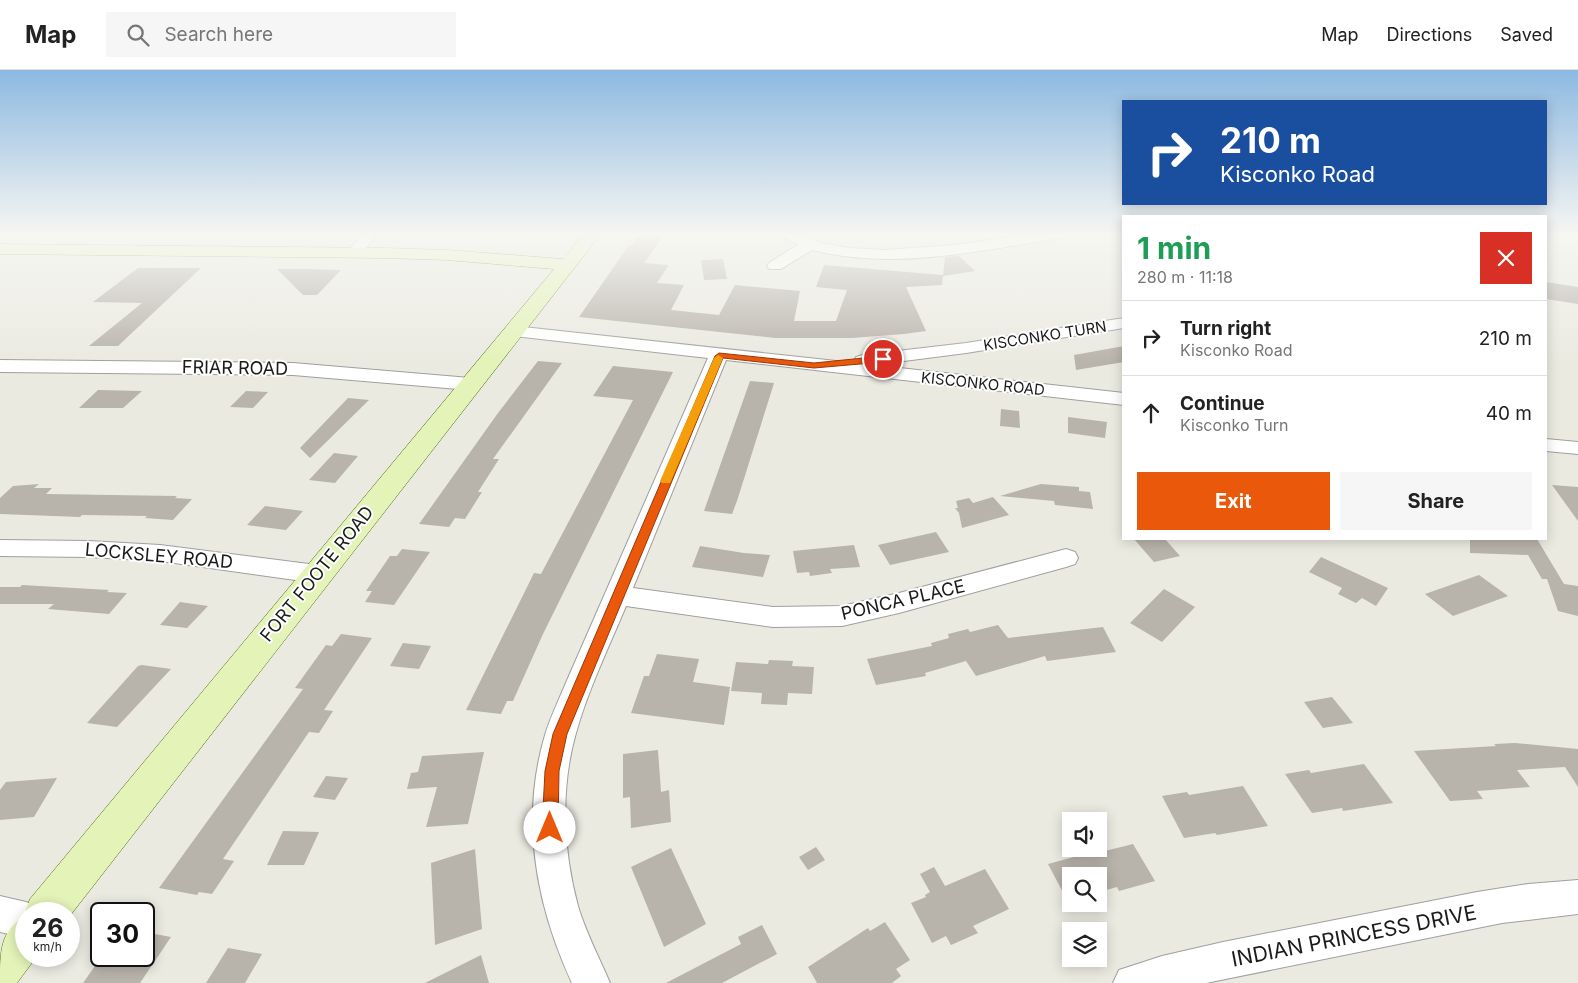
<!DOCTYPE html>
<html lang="en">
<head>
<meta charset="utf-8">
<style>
	:root { --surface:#fff; --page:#f6f6f6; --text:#222; --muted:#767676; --line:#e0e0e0; --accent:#ea580c }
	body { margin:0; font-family:Inter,sans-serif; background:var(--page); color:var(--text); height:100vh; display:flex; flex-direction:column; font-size:19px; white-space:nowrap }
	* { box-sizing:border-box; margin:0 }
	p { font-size:16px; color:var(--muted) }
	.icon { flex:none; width:28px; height:28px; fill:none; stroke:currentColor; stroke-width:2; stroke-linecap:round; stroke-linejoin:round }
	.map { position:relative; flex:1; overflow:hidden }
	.details { position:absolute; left:1122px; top:145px; width:425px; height:325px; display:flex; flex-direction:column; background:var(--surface); border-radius:0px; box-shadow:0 2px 12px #0003 }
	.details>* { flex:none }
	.top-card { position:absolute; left:1122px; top:30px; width:425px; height:105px; border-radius:0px; box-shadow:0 2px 12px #0003; background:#1a4fa0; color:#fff; overflow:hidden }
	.buttons { position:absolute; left:1062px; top:742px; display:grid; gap:10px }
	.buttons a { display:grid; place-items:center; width:45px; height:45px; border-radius:0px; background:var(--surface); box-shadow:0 2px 12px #0003; font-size:25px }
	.speed { position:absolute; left:15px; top:832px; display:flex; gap:10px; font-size:25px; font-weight:700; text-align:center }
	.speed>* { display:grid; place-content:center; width:65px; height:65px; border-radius:50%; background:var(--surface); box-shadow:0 2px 12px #0003; line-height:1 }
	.speed small { font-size:12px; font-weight:400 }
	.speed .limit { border:2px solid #111; border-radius:8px; background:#fff; color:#111 }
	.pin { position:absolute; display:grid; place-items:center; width:42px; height:42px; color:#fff; margin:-21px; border:2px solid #fff; border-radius:50%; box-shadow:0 1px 5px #0007 }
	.me { position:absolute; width:55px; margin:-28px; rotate:0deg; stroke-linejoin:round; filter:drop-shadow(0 0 4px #0008) }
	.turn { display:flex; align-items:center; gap:18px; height:105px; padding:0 15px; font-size:22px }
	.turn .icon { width:65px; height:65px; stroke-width:2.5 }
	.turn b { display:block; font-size:35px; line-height:42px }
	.round { display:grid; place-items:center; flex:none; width:52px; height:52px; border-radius:0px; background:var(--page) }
	.summary { display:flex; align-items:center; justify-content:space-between; height:85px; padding:0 15px }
	h1 { font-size:30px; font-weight:700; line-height:38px; color:#1e9e55 }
	.cta { display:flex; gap:10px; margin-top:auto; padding:10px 15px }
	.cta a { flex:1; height:58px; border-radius:0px; background:var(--accent); color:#fff; font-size:20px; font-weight:700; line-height:58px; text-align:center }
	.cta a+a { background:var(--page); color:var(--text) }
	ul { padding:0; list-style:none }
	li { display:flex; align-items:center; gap:15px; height:75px; padding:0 15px; border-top:1px solid var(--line) }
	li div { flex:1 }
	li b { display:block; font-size:19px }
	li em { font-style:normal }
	header { display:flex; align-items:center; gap:30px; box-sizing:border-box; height:70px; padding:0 25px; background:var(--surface); border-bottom:1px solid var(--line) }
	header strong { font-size:24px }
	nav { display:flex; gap:28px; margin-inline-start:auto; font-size:18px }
	.search { width:350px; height:45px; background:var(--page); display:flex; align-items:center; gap:12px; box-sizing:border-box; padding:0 18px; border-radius:0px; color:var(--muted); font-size:19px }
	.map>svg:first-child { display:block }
</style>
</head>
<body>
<header>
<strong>Map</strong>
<div class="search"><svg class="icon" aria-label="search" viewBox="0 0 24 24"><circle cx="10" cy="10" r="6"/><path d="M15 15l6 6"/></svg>Search here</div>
<nav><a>Map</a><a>Directions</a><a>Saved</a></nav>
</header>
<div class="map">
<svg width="1578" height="913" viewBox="0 0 1578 913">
	<rect width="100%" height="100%" fill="#ebeae1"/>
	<g fill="#b8b3ab">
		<path d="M639,165h25l-20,28 25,2 -12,18 27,2 -13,25 48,5 16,-30 65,6 -6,30h42l11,-31 -31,-3 8,-22 119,10 -1,10 -36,2 20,44 -22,3 -52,4h-77l-196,-21 50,-72h3z"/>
		<path d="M959,186l16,15 -32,5 2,-19z"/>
		<path d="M723,189l4,20 -23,1 -3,-20z"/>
		<path d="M138,198h63l-83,78h-29l53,-43 -49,-1z"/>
		<path d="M277,199h30l34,1 -24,25h-14z"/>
		<path d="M1546,212l32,5v17l-32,-5z"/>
		<path d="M1124,276v16l-48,8 -2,-15z"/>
		<path d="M538,291l24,2 -69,96h6l-21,33h4l-17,27 -10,-1 -6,9 -30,-3 79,-111z"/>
		<path d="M613,296l60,6 -130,262 -30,67h-6l-6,13 -35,-4 68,-137 7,1 92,-174 -40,-4z"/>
		<path d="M750,311l24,2 -37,118 -5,13 -28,-3z"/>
		<path d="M98,320l44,1 -19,17h-44z"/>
		<path d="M246,321l22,1 -15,16 -23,-1z"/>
		<path d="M348,328l21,2 -59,58 -10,-10z"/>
		<path d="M1001,339l18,2 1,17 -20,-2z"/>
		<path d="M1068,347l39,5 -2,16 -37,-5z"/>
		<path d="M334,383l24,3 -23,27 -26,-3z"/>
		<path d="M39,414l-5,4h18l-6,6 131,2 -2,2 17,1 -19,21 -28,-2 2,-2 -65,-1 -2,2 -80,-3v-16l13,-12z"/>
		<path d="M1041,414l38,3v4l11,1 3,17 -38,-4 -1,-4 -54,-5z"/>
		<path d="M1552,415l26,2v34z"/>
		<path d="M993,427l16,18 -47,13 -3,-15 -4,-5h3l-2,-7 13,-3 4,5z"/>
		<path d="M265,436l38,5 -17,19 -39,-5z"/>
		<path d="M936,462l13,20 -59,13 -12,-20z"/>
		<path d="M1134,469h31l15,17 -26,6z"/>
		<path d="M1470,469h67l27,45 14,2v30l-20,-5 -11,-32h-5l-14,-24 -58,-2z"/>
		<path d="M854,475l6,22 -30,2 2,4 -22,3 -1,-4 -12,1 -4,-22z"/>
		<path d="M700,476l44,7 26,2 -7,22 -71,-10z"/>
		<path d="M402,479l28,3 -36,53 -29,-3 7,-11h-6l24,-35h7z"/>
		<path d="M1321,487l67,31 -12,18 -14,-8 -6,5 -18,-9 4,-6 -33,-16z"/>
		<path d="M1479,505l29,21 -55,20 -28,-22z"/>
		<path d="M22,515l87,5 -2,2 20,1 -18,21 -61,-5 6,-5h-54v-17h20z"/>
		<path d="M1164,519l31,18 -33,35 -32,-19z"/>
		<path d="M180,532l28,4 -21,22 -27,-3z"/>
		<path d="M998,555l10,13 95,-11 13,25 -69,9 -2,-5 -69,20 -10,-15 -41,12 1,3 -50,9 -9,-26 65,-13 -1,-3 18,-5 -1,-4 20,-5 2,3z"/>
		<path d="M341,564l31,4 -48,72 9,1 -14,22 -10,-1 -86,127 11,2 -22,33 -13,-2 -2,3 -38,-7 144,-199 -8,-1 31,-43 6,1z"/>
		<path d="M403,573l28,3 -12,23 -29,-3z"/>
		<path d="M657,584l42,5 -6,23 37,5 -6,38 -93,-12 13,-37h5z"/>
		<path d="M769,590l24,1 -1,5 22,1 -2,27 -24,-1 -1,12 -26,-1 1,-11 -31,-2 5,-29 32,2z"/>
		<path d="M142,595l29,4 -54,58 -30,-4 51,-57z"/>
		<path d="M1332,627l21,26 -30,5 -19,-26z"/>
		<path d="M1515,673l63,6v38l-13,-20 -48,3 13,17 -53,4 6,8 -33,2 -36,-50 82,-5 -2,-2z"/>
		<path d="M658,680l3,42 8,-2 2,32 -40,6 -1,-31 -7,1v-44z"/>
		<path d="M484,682l-16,72 -42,3 11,-40 -30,2 4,-16 7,-1 4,-16z"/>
		<path d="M1364,694l29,39 -50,8 -1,-3 -30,5 -27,-39 24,-4 2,3z"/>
		<path d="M326,706l22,2 -13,22 -22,-3z"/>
		<path d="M57,708l-23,39 -34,3v-30l6,-8z"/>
		<path d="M1243,716l25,40 -51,9 -2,-2 -31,5 -22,-42 25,-4 2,3z"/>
		<path d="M283,761l36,1 -15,33h-37z"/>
		<path d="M1133,774l22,37 -36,10 -2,-4 -18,5v-16h-28v23l-4,1 -19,-36 48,-13 1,2z"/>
		<path d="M816,777l9,13 -17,10 -9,-13z"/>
		<path d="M671,778l35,76 -42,23 -33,-80z"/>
		<path d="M475,779l7,80 -47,16 -4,-82z"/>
		<path d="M934,797l11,19 40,-17 24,40 -36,17 5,7 -27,12 -5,-9 -14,7 -21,-40 15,-6 -1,-2 5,-3 -10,-18z"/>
		<path d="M885,852l25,38 -14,9 5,7 -9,7h-75l-9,-16 60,-39 2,3z"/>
		<path d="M762,855l15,29 -55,29h-56l75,-39 -3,-7z"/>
		<path d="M144,862l27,5 -31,46h-57l19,-27h42z"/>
		<path d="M228,878l34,6 -17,29h-39z"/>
		<path d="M481,885l8,28h-64z"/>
	</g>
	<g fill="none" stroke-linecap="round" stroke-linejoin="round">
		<defs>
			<g id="street">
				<path d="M362,165h15l-18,21h-10l-3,-3z"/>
				<path d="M781,165h21l19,8 28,5 35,2 71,-5 68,-10h38l-2,3 -5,1c-80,13 -162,31 -242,11l-31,19h-12l-2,-3 2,-3 30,-19 -16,-6z"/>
				<path d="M1124,248v10l-158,25 -93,12 251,28v12l-398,-45 -93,228 140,19 69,-1 57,-13 167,-44 9,3 3,6 -3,6 -9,3 -167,46 -57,13 -69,1 -147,-21c-17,41 -38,84 -50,127 -16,56 -13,117 2,173 8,27 21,51 32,77h-38c-36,-78 -52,-164 -27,-248 5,-17 13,-33 20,-50l143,-327 -194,-22 -6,-1 -3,-4 3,-4 6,-1 341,37 -1,-2 2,-4 7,-2 103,-12z"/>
				<path d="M0,290l293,3 177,15 7,2 3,4 -3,4 -7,2 -177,-15 -293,-3z"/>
				<path d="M1546,369l32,3v12l-32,-3z"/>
				<path d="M0,470l89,1 71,4 157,20 9,3 4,6 -4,6 -9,3 -157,-22 -71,-4 -89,-1z"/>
				<path d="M1578,810v34l-76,9 -296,60h-93l6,-13 43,-14 61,-14 254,-50 51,-8z"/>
				<path d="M0,826l26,6 13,5 2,7h-15v24l-26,-6z"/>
			</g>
			<path id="secondary" d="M583,165h17l-531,682v-3h-43v42h11l-20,27h-17c0,-32 0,-52 25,-67l-1,-2 6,-15 524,-630 -107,-9 -62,-2 -385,-4v-10l385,4 62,2 116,9z"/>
		</defs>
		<use href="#street" stroke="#9f9f9f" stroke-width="2"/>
		<use href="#secondary" stroke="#4a660e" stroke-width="1"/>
		<use href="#street" fill="#fff" fill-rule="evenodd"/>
		<use href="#secondary" fill="#e4f3b8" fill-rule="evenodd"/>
	</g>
	<linearGradient id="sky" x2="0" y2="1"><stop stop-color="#8db9e1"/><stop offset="0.56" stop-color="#f6f6f2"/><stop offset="1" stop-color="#f6f6f2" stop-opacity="0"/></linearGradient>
	<rect width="1578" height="293" fill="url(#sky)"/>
	<path fill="#ea580c" stroke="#983908" d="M719,283l95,10 69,-7 4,3 -4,3 -69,6 -91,-10 -156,376 -8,37 -1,57 -2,6 -6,2 -6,-2 -2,-6 3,-57 8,-37 162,-378z"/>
	<path fill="#f59e0b" d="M718,285l5,3 -52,123 -1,2h-8l-2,-2 54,-123z"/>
	<g text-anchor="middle" stroke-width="4" stroke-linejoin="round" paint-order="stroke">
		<g font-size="15" fill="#1b1b1b" stroke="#fff">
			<text transform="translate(1045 266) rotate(-9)" y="5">KISCONKO TURN</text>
			<text transform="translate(983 314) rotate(6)" y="5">KISCONKO ROAD</text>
		</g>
		<g font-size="18" fill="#1b1b1b" stroke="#fff">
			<text transform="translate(235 298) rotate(1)" y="6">FRIAR ROAD</text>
			<text transform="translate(159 486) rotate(5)" y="6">LOCKSLEY ROAD</text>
			<text transform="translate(317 504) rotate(-51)" y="6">FORT FOOTE ROAD</text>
			<text transform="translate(903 530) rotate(-13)" y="6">PONCA PLACE</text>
		</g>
		<g font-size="21" fill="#1b1b1b" stroke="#fff">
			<text transform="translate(1354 866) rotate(-11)" y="7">INDIAN PRINCESS DRIVE</text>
		</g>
	</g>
</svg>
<div class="buttons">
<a><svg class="icon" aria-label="sound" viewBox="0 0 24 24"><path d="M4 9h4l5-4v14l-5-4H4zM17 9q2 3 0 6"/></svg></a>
<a><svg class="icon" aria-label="search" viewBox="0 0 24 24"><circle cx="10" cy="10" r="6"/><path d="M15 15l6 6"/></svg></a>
<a><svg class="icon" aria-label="layers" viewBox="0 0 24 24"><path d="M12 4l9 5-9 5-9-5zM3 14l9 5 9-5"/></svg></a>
</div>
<div class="speed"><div>26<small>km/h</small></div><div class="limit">30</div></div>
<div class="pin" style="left:883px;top:289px;background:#d93025"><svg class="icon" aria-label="arrive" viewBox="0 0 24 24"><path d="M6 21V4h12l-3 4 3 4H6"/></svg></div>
<svg class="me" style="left:550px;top:758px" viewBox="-20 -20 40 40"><circle r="19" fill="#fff"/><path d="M0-13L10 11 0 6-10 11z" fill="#ea580c"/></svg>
<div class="top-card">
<div class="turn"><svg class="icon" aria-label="right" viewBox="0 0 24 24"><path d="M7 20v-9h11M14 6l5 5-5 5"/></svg><div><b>210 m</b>Kisconko Road</div></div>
</div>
<section class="details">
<div class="summary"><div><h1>1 min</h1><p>280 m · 11:18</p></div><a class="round" style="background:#d93025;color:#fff"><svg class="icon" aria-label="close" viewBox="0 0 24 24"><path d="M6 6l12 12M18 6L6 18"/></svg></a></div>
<ul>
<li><svg class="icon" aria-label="right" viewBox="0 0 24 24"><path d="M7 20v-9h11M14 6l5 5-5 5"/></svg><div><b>Turn right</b><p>Kisconko Road</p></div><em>210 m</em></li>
<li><svg class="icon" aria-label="ahead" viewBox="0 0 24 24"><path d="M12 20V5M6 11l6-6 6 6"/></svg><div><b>Continue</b><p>Kisconko Turn</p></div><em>40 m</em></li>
</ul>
<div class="cta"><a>Exit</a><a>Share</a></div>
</section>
</div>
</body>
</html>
